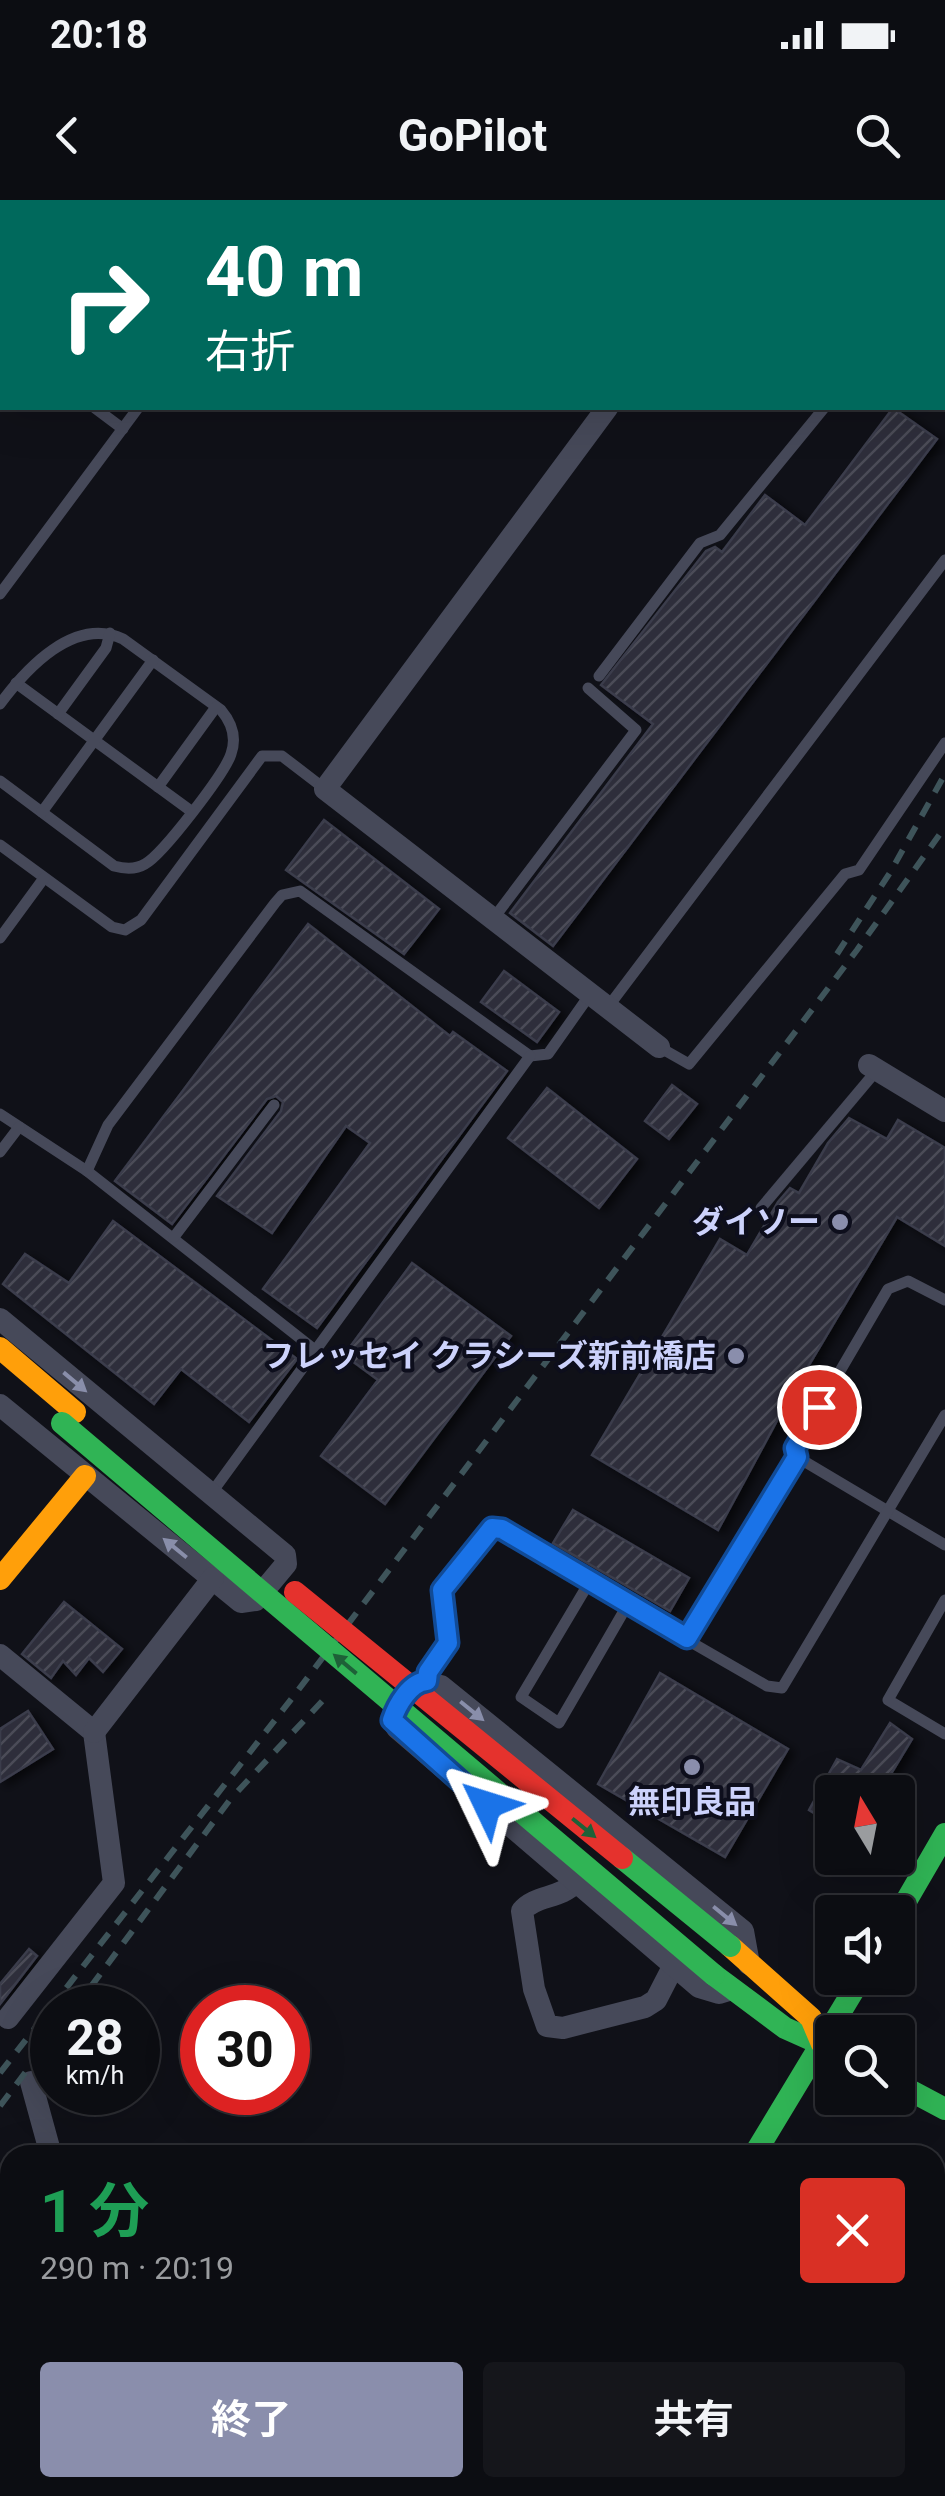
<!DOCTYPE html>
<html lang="ja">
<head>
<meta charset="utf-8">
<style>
	:root { --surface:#0c0d12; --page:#15161b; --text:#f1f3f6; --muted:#9a9c9f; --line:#2c2d32; --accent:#8a8eac }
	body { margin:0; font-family:Roboto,"Noto Sans JP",sans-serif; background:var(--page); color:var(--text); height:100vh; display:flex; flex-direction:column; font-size:38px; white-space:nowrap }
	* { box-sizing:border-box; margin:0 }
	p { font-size:32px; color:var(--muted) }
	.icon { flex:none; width:55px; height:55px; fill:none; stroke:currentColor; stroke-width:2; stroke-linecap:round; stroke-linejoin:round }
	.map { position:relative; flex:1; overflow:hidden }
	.panel { position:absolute; left:0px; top:1945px; width:945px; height:352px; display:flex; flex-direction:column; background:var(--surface); border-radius:30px 30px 0 0; box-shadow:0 10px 40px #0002,0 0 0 2px var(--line) }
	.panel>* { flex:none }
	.top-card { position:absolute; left:0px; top:0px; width:945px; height:210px; box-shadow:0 10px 40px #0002,0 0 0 2px var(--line); background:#00695c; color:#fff; overflow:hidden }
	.needle { width:65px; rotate:350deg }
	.controls { position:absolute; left:815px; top:1575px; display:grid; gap:20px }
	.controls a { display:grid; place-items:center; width:100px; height:100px; border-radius:10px; background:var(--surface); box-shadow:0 10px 40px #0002,0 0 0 2px var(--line); font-size:50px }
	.speed { position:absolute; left:30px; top:1785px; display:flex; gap:20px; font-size:50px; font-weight:700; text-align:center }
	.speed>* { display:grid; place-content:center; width:130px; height:130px; border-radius:50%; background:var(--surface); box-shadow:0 10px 40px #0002,0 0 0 2px var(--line); line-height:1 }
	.speed small { font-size:25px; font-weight:400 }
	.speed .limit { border:15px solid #d22; background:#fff; color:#111 }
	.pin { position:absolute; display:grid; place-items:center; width:85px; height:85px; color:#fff; margin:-42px; border:5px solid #fff; border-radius:50%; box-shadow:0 2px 10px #0007 }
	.me { position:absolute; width:110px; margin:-55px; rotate:311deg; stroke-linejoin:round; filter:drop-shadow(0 0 8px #0008) }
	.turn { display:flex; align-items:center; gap:35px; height:210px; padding:0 40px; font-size:45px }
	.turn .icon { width:130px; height:130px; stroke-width:2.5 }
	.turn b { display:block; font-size:70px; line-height:85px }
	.round { display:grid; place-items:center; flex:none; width:105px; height:105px; border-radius:10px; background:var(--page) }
	.headline { display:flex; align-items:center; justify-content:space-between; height:170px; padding:0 40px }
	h1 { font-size:60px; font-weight:700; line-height:75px; color:#1e9e55 }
	.button { display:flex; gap:20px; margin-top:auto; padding:20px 40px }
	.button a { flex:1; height:115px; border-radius:10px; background:var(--accent); color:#fff; font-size:40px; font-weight:700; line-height:115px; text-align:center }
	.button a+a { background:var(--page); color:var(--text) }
	.status { display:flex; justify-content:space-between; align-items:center; height:70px; padding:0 50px; background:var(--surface); direction:ltr }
	.status svg { height:28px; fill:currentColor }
	header { display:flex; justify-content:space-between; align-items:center; height:130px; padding:0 40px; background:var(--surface); font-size:45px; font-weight:700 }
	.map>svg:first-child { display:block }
</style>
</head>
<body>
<div class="status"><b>20:18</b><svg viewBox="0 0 49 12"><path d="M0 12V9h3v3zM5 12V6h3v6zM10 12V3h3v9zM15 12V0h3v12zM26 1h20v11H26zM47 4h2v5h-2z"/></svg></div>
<header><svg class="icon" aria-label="back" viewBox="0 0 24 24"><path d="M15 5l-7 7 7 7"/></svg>GoPilot<svg class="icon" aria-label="search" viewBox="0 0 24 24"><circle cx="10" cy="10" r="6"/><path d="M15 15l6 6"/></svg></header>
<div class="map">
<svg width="945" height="2296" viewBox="0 0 945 2296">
	<defs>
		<pattern id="building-hatch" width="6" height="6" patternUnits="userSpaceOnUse" patternTransform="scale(2.5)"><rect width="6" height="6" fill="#2e2f3b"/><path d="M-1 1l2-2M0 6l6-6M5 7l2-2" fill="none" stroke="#4b4c58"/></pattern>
		<filter id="shadow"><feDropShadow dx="6" dy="3.5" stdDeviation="5" flood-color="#0009"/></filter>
	</defs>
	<rect width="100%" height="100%" fill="#101118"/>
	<g fill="url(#building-hatch)" stroke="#3b3c4c" stroke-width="2.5" filter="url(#shadow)">
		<path d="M893,208l44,31 -384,507 -43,-33 143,-189 -52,-39 105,-134 9,-4 7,5 43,-57 40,30z"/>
		<path d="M324,620l115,89 -35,45 -118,-84z"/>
		<path d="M308,724l142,112 3,-4 54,39 -190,257 -54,-39 107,-146 -24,-17 -74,107 -55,-37 64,-85 2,-9 -7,-6 -9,3 -95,125 -57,-43z"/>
		<path d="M504,771l55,41 -22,30 -56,-40z"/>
		<path d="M672,885l25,19 -28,35 -24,-18z"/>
		<path d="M547,888l90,71 -38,49 -91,-70z"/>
		<path d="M849,918l38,21 11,-19 47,28v98l-48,-29 -94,158 7,4 -18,31 -7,-4 -67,124 -126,-75 128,-216 27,16 31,-53 12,-14 9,5 29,-50z"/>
		<path d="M113,1021l184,138 -48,63 -68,-53 -27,35 -151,-120 22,-30 44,29z"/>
		<path d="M412,1063l99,73 -126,168 -64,-48 57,-76 -34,-25z"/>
		<path d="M573,1310l116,68 -19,33 -117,-68z"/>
		<path d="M64,1402l58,47 -19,23 -14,-14 -13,17 -13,-14 -12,17 -29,-24z"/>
		<path d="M660,1473l128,76 -63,108 -127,-73z"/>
		<path d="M28,1511l25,38 -53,33v-53z"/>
		<path d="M890,1523l22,16 -32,53h-48v32l-23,-14 28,-51 24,11z"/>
		<path d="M29,1749l8,7 -37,48v-20z"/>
	</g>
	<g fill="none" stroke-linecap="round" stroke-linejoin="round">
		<g stroke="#464959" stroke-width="11">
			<path d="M119,0l4,2"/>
			<path d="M140,2l2,-2"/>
			<path d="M221,2l2,-2"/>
			<path d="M290,2l2,-2"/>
			<path d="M942,120l3,-1"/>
			<path d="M0,137l2,1"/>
			<path d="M0,192l2,-3"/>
			<path d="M95,208l28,21"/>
			<path d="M0,394l138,-186"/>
			<path d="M599,476l101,-133 20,-8 104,-127"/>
			<path d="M16,483l175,128"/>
			<path d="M0,504c26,-35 74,-88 123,-65l98,71c11,13 16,27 10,44 -6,19 -68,100 -86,110 -10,6 -20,5 -31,2l-114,-85"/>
			<path d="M58,514l48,-66 4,-15"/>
			<path d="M158,587l58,-80"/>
			<path d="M42,612l111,-152"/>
			<path d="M0,645l112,82 13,3 16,-10 121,-164h20l43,33"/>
			<path d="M493,719l143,-189 -48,-42"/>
			<path d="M0,738l44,-60"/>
			<path d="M608,807l337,-447"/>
			<path d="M659,847l30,17 156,-190 14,-4 86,-127"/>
			<path d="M0,914l87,57 228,179"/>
			<path d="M0,952l19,-25"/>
			<path d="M87,971l21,-46 167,-222 7,-8 18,-4 230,165 18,-2 43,-61"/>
			<path d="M761,1008l116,-138"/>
			<path d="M174,1037l100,-132"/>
			<path d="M945,1100l-37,-19 -20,8 -93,159 2,9 148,88"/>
			<path d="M210,1295l320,-439"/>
			<path d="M590,1381l-69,116 38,26 69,-119"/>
			<path d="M945,1400l-57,100 57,34"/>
			<path d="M687,1438l110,-181"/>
			<path d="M427,1481l1,-10 21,-33 -8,-48 41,-55 11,-7 274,158 15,2 163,-273"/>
			<path d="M935,2136h10"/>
			<path d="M914,2288l2,8"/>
		</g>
		<g stroke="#464959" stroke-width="22">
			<path d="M350,2l1,-2"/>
			<path d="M759,2l2,-2"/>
			<path d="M607,208l-282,381 334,258"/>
			<path d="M869,865l76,46"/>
			<path d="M0,1119l285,236 1,9 -30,36 -15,2 -241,-197"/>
			<path d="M0,1455l94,77 20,151 -106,135"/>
			<path d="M94,1532l119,-154"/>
			<path d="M576,1682c-16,17 -41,13 -54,29l12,78 13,37 16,2 82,-21 11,-7 18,-35"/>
			<path d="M732,1789l-13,4 -20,-6 -302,-259 -5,-8 13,-25 14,-13 22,4 302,245 6,33"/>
			<path d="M31,1882l20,73"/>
			<path d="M935,2253l10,-8"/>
			<path d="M163,2288l1,8"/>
			<path d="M877,2296l12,-8"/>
		</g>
		<g stroke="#30b455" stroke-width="22">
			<path d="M898,1715l47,-81"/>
			<path d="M714,1775l71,53 47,21"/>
			<path d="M898,1884l47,25"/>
			<path d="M754,1955l107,-177"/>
			<path d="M557,2296l4,-8"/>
		</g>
		<g stroke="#ff9f0a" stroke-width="22">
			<path d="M0,1148l75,64"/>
			<path d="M0,1379l85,-103"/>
			<path d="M730,1746l81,72 11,26"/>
		</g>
		<g stroke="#3e545a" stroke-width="6" stroke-dasharray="15 12" stroke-linecap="butt">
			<path d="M837,754l54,-83 54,-97"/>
			<path d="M238,1591l89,-95"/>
			<path d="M75,1808l154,-207"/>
			<path d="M0,1873l296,-380 561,-743 88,-123"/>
			<path d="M0,1906l52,-69"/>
		</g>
		<g stroke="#30b455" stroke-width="22">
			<path d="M62,1223l652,552"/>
			<path d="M622,1658l108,88"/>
		</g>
		<path stroke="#e5322d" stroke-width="22" d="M295,1392l327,266"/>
	</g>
	<defs><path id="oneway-solid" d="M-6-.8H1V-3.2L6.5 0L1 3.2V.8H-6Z" transform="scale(2.5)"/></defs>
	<g fill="#898eaa">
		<use href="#oneway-solid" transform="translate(75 1182) rotate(40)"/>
		<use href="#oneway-solid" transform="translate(175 1348) rotate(-141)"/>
		<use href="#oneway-solid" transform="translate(472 1511) rotate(39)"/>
		<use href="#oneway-solid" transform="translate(725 1716) rotate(39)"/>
	</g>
	<g fill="#1e6138">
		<use href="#oneway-solid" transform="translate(345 1464) rotate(-140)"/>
		<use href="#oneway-solid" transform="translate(584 1628) rotate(39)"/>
	</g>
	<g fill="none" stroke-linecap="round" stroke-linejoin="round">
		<defs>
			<path id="route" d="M487,1605l-95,-85c5,-15 18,-38 35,-39l1,-9 20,-29 -6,-53 50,-62 10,1 185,109 110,-181 -2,-9 24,-41"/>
		</defs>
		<use href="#route" stroke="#114b97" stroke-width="25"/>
		<use href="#route" stroke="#1a73e8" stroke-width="18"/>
	</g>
	<g fill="#8a8eac" stroke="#0d0e1c" stroke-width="4">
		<circle cx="840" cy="1022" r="10"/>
		<circle cx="736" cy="1156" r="10"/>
		<circle cx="692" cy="1567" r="10"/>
	</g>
	<g text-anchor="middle" stroke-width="8" stroke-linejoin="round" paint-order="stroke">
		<g font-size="32" font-weight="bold" fill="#ccd2fb" stroke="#0d0e1c" text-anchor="end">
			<text x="820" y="1033">ダイソー</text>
			<text x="716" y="1167">フレッセイ クラシーズ新前橋店</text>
			<text x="692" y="1613" text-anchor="middle">無印良品</text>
		</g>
	</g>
</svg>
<div class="controls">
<a><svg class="needle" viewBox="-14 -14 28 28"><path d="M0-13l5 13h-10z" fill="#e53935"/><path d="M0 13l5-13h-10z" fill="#9a9c9f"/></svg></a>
<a><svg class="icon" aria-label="sound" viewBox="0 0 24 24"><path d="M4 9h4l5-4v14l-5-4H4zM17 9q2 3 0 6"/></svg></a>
<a><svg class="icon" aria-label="search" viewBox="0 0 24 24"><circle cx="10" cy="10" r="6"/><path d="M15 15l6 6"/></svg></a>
</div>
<div class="speed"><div>28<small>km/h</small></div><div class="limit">30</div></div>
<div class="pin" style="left:819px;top:1207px;background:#d93025"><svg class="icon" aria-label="arrive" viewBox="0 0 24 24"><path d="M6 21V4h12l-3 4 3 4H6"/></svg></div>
<svg class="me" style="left:487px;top:1605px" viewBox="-20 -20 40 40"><path d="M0-17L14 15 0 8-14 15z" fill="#1a73e8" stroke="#fff" stroke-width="4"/></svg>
<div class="top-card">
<div class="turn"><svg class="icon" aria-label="right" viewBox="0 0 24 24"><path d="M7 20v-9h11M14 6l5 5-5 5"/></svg><div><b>40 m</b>右折</div></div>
</div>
<section class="panel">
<div class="headline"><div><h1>1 分</h1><p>290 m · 20:19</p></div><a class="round" style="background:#d93025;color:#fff"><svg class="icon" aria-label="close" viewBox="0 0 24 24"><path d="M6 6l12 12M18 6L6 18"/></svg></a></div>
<div class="button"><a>終了</a><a>共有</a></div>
</section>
</div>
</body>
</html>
